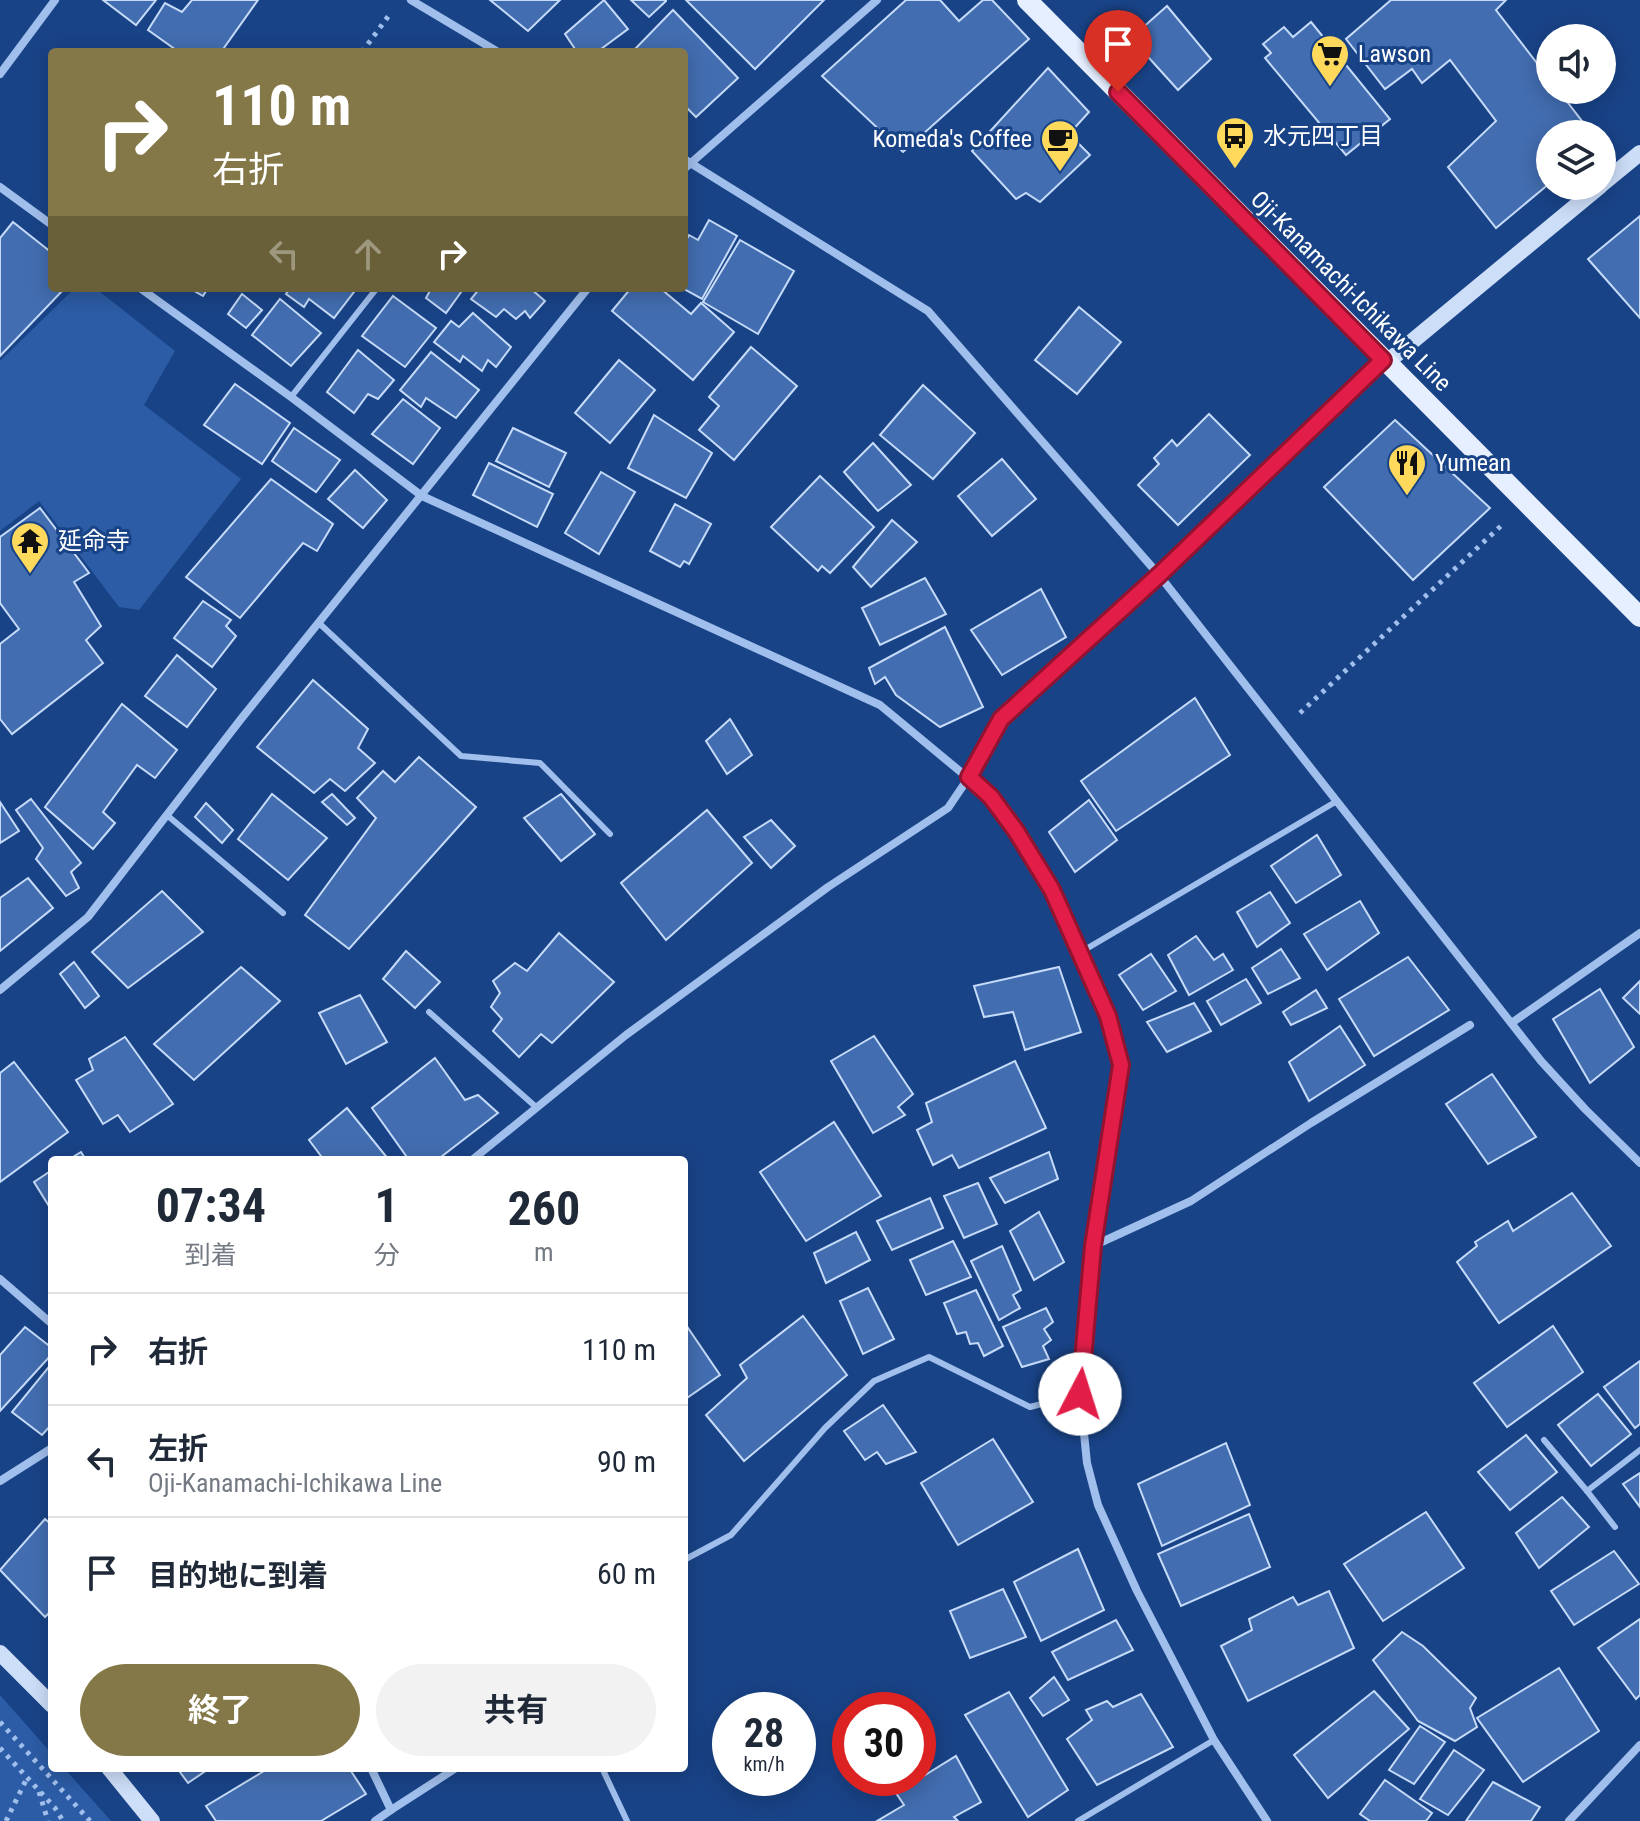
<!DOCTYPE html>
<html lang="ja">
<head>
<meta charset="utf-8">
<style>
	:root { --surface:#fff; --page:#f2f2f3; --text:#1f2937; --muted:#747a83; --line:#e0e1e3; --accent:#847848 }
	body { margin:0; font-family:"Roboto Condensed","Noto Sans JP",sans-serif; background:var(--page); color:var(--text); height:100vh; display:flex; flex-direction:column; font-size:30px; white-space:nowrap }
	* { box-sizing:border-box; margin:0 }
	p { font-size:26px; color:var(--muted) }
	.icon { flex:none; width:44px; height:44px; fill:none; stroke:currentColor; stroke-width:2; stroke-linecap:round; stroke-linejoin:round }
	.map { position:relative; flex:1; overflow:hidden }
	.details { position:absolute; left:48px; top:1156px; width:640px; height:616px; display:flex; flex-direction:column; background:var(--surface); border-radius:8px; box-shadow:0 4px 20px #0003 }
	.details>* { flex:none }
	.banner { position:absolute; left:48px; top:48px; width:640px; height:244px; border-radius:8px; box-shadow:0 4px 20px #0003; background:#847848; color:#fff; overflow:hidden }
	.tools { position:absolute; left:1536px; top:24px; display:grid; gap:16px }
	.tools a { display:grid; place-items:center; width:80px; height:80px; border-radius:50%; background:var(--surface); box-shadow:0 4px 20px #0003; font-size:40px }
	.speed { position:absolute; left:712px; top:1692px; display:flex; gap:16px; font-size:40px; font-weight:700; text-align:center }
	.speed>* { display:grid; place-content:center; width:104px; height:104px; border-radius:50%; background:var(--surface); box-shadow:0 4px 20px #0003; line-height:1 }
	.speed small { font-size:20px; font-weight:400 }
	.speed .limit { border:12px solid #d22; background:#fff; color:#111 }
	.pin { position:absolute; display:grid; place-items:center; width:68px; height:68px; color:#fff; margin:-82px -34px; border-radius:50% 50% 50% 0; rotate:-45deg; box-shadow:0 0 8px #0007 }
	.pin .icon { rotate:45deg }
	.me { position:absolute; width:88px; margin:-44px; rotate:5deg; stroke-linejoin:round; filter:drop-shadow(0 0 6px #0008) }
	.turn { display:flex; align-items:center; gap:28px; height:168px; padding:0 32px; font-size:36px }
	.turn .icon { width:104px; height:104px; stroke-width:2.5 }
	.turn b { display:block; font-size:56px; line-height:68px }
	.lanes { display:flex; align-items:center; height:76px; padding:0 32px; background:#0003; justify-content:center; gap:40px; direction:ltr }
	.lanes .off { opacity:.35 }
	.eta { display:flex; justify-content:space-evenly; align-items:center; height:136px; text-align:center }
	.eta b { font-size:48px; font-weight:700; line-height:56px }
	.cta { display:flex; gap:16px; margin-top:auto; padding:16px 32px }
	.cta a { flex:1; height:92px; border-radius:48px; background:var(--accent); color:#fff; font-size:32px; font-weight:700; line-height:92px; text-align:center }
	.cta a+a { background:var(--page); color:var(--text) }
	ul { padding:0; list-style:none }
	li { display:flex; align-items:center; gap:24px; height:112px; padding:0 32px; border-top:2px solid var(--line) }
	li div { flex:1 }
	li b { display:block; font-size:30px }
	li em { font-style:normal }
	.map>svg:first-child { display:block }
</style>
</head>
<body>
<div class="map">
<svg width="1640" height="1821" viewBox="0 0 1640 1821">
	<rect width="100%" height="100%" fill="#194387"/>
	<g fill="#2c5ca5">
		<path d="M75,288h20l80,63 -31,54 97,74 -102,131 -20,-3 -80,-106 -39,30v-170z"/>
		<path d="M0,1695l52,59v14h12l47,53h-111z"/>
	</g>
	<g fill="#426db0" stroke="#c6dbf9" stroke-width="2">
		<path d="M103,0h53l-20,25z"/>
		<path d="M192,0h66l-37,52h-42l-31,-22 17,-27 17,9z"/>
		<path d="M490,0h70l-32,31z"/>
		<path d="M604,0l24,29 -31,23h-20l-12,-18z"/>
		<path d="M631,0h35v1l-17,16z"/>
		<path d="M686,0h138l-69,69z"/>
		<path d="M906,0h34l19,21 24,-21h9l37,39 -126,113 -81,-76z"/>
		<path d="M1391,0h115l-10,10 54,70v10h8l34,44h-42v49l-54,45 -48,-61 48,-46 -46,-61 -28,23 -10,-14 -27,20 -39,-50z"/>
		<path d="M1167,6l44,53 -33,31 -47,-52z"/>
		<path d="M673,10l65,68 -42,39 -12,-12v-53l-51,-1z"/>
		<path d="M1311,22l79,97 -44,36 -81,-97 6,-5 -8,-9 21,-17 9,10z"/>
		<path d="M1048,68l41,44 -20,22 21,21 -50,47 -14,-9 -10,6 -44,-48z"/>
		<path d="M1640,216v102l-52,-59z"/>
		<path d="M709,220l28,16 -35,63 -20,-11 2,-44 5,-9 9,5z"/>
		<path d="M13,222l39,31v35h13l-65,68v-118z"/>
		<path d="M740,240l54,31 -36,63 -55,-32z"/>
		<path d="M189,288h19l-5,8z"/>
		<path d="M290,288h67l-23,30 -25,-19 -5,8 -18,-13z"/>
		<path d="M429,288h35l-18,25 -20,-15 5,-9z"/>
		<path d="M480,288h50l15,13 -15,17 -5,-7 -9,8 -12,-10 -8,8 -25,-18z"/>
		<path d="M631,288h29l31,26 10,-11 33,29 -41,48 -81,-69z"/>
		<path d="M242,294l20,16 -16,18 -18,-14z"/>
		<path d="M393,296l43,32 -31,39 -43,-31z"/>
		<path d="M280,299l41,34 -30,33 -39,-31z"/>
		<path d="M1079,307l42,35 -44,52 -42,-34z"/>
		<path d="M473,313l38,34 -15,20 -8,-7 -6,11 -19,-15 -3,6 -26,-20 17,-21 8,6z"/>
		<path d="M751,347l46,39 -63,74 -35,-30 20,-24 -10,-9z"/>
		<path d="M358,350l36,30 -16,19 -10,-5 -14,19 -27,-21z"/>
		<path d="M431,352l48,38 -23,28 -30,-20 -5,9 -21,-17z"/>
		<path d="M619,360l36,30 -45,53 -35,-30z"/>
		<path d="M235,384l55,39 -28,41 -58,-39z"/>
		<path d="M923,385l52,48 -42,46 -53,-44z"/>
		<path d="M403,399l37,29 -27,36 -41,-30z"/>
		<path d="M1209,414l41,41 -72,70 -40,-40 21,-21 -5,-6 18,-18 5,6z"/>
		<path d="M654,415l58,38 -26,45 -58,-30z"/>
		<path d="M1395,420l95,88 -77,72 -89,-93z"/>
		<path d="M294,428l46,32 -24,32 -44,-31z"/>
		<path d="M513,428l53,25 -17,34 -53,-26z"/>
		<path d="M873,443l38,42 -33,26 -34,-39z"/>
		<path d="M1002,459l34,40 -44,37 -34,-40z"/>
		<path d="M489,463l64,31 -16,33 -64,-32z"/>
		<path d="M355,470l32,30 -24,28 -35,-29z"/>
		<path d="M601,472l34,20 -36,62 -34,-21z"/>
		<path d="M820,476l54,51 -44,46 -8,-7 -4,5 -47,-44z"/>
		<path d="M271,479l62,45 -16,27 -14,-8 -63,75 -54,-41z"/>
		<path d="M675,504l36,20 -22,40 -5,-3 -4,6 -30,-16z"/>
		<path d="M40,508l49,65 -15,9 27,44 -15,14 17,23 -91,71 -12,-15v-75l19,-15 -19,-26v-66z"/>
		<path d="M892,520l25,22 -46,45 -18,-20z"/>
		<path d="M925,578l21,36 -66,31 -18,-37z"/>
		<path d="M1041,589l25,48 -64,38 -31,-45z"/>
		<path d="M203,601l28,19 -5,6 10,10 -24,31 -38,-29z"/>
		<path d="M945,627l38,80 -43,20 -44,-32 -11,-18 -10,7 -6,-16z"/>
		<path d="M177,655l39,34 -29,38 -42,-31z"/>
		<path d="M313,680l55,49 -10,19 17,15 -30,28 -15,-12 -16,14 -57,-46z"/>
		<path d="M1195,698l35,57 -114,76 -35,-50z"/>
		<path d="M122,704l55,46 -22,28 -18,-13 -34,47 12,11 -22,26 -48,-42z"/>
		<path d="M730,719l22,36 -25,19 -21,-33z"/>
		<path d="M419,757l57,50 -127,142 -44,-34 71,-97 -19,-20 26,-27 12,11z"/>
		<path d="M272,794l55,44 -39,42 -50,-41z"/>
		<path d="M332,794l23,24 -8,7 -25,-23z"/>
		<path d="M561,794l34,40 -34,27 -37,-43z"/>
		<path d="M31,799l50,64 -10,9 8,16 -13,8 -30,-37 7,-11 -27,-38z"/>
		<path d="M1089,800l28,40 -42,32 -26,-40z"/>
		<path d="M0,802l19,29 -19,12z"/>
		<path d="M206,803l27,27 -11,13 -27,-26z"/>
		<path d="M707,810l45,53 -86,77 -45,-57z"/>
		<path d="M771,820l24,26 -24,22 -27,-31z"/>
		<path d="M1317,835l24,40 -45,28 -25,-37z"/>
		<path d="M28,878l25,30 -53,43v-53z"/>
		<path d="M162,891l41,41 -75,56 -36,-36z"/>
		<path d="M1270,892l20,31 -33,24 -20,-35z"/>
		<path d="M1360,901l19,32 -52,37 -23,-36z"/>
		<path d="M559,933l55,49 -62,61 -11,-9 -22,23 -26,-26 9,-12 -11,-12 9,-14 -7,-12 22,-18 12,8z"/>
		<path d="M1196,936l18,24 9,-6 10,16 -44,25 -21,-40z"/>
		<path d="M1281,949l19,29 -32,16 -16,-26z"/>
		<path d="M406,951l34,31 -25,26 -32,-29z"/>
		<path d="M1151,954l25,37 -33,19 -24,-35z"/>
		<path d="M1408,957l41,53 -75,46 -35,-57z"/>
		<path d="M74,962l25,34 -14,12 -25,-34z"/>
		<path d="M241,967l39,34 -86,79 -40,-36z"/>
		<path d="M1059,967l22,65 -56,18 -12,-38 -29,5 -10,-31z"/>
		<path d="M1246,979l15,24 -40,22 -14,-24z"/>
		<path d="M1640,981v33l-17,-16z"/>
		<path d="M1600,989l34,58 -44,36 -37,-64z"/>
		<path d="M1316,990l11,18 -36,17 -8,-13z"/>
		<path d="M360,995l27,47 -41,22 -27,-51z"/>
		<path d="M1194,1003l17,28 -44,21 -20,-30z"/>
		<path d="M1340,1026l25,39 -56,36 -20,-39z"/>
		<path d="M874,1036l39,58 -15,13 7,8 -32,18 -42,-72z"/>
		<path d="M125,1037l48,67 -43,28 -12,-17 -15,9 -27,-44 17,-10 -4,-11z"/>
		<path d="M435,1058l30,42 13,-5 20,18 -61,47h-28l-37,-52z"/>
		<path d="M1015,1061l31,67 -87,40 -7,-13 -19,10 -16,-35 15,-8 -6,-19z"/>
		<path d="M14,1062l54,70 -68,50v-109z"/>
		<path d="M1492,1074l44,63 -48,27 -42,-60z"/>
		<path d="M347,1108l42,52h-65l-15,-20z"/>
		<path d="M834,1122l47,74 -75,45 -46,-69z"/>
		<path d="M81,1152l5,8h-18z"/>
		<path d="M1049,1152l9,27 -53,24 -15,-25z"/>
		<path d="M52,1170v41l-18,-29z"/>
		<path d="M978,1183l19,41 -33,14 -20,-42z"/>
		<path d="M1572,1193l39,53 -112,77 -42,-61 20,-16 -2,-4 33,-21 5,10z"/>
		<path d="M930,1198l13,30 -51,22 -15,-29z"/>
		<path d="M1039,1212l25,50 -30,18 -24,-49z"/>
		<path d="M856,1232l14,28 -44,23 -12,-30z"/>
		<path d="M953,1241l18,36 -45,18 -16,-35z"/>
		<path d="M1002,1246l19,44 -8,5 7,13 -21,12 -28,-59z"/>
		<path d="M868,1288l26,51 -31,15 -23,-53z"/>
		<path d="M976,1290l27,56 -19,10 -6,-13 -8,1 -4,-12 -9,2 -13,-31z"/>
		<path d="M1046,1308l7,14 -9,7 7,11 -8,6 6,13 -27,8 -19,-40z"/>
		<path d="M803,1316l44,59 -103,86 -38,-46 41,-37 -7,-13z"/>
		<path d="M684,1322l36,53 -36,25z"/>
		<path d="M1553,1326l30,46 -76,55 -33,-44z"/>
		<path d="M25,1327l27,21v6l-52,57v-56z"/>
		<path d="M1640,1361v63l-5,4 -31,-41z"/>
		<path d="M52,1363v61l-10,11 -30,-23z"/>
		<path d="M1598,1394l33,40 -40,32 -33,-41z"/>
		<path d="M883,1405l33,47 -30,12 -9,-12 -12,8 -21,-29z"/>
		<path d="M1526,1435l31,37 -47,38 -32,-38z"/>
		<path d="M993,1439l40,63 -75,43 -37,-62z"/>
		<path d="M1226,1443l24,62 -88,41 -24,-62z"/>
		<path d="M1640,1473v34l-17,-23z"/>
		<path d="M1562,1497l27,30 -50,41 -23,-35z"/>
		<path d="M1426,1512l38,56 -81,53 -39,-57z"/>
		<path d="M1249,1514l21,53 -89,39 -23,-52z"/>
		<path d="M45,1519l7,6v85l-7,7 -45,-47z"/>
		<path d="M1078,1549l26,61 -63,31 -27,-59z"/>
		<path d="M1614,1551l25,33 -65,41 -23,-34z"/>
		<path d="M1003,1589l23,48 -56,21 -20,-47z"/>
		<path d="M1329,1591l25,57 -106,53 -27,-55 31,-16 -3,-11 44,-22 5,8z"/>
		<path d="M1640,1619v76l-4,4 -38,-51z"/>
		<path d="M1116,1620l17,30 -65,30 -16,-28z"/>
		<path d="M1402,1632l21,14 53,52 -6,10 7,19 -22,14 -37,-20 -45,-61z"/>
		<path d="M1559,1668l40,63 -76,51 -46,-64z"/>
		<path d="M1054,1677l15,23 -26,16 -13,-18z"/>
		<path d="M1374,1691l35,38 -81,69 -34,-43z"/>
		<path d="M1009,1692l59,98 -40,27 -63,-102z"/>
		<path d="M1141,1694l32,53 -76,38 -30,-46 25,-19 -6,-10 21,-9 6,6z"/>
		<path d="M1420,1726l25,16 -31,42 -25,-14z"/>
		<path d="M1454,1750l30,20 -36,45 -28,-16z"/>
		<path d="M956,1756l25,46 -27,15 4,4h-81l27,-16 -8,-12z"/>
		<path d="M177,1768h33l-22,15z"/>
		<path d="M269,1768h80l17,26 -45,27h-105l-10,-15z"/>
		<path d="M1385,1780l47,33 -6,8h-56l-10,-7z"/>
		<path d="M1493,1782l47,25 -9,14h-65z"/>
	</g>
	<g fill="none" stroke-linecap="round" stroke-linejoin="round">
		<g stroke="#a1bfec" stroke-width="5" stroke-dasharray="4 6" stroke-linecap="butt">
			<path d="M362,52l28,-38"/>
			<path d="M1300,713l203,-189"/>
			<path d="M0,1722l90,99"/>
			<path d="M0,1748l55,60 8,13"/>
			<path d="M39,1792l9,29"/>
			<path d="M6,1821l21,-43"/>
		</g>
		<g stroke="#a1bfec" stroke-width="6">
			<path d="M291,397l86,-109"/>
			<path d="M320,624l141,132 79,7 70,71"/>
			<path d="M168,816l115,97"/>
			<path d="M1081,952l256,-151"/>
			<path d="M429,1012l107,95"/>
			<path d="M1544,1440l43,51"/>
			<path d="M1615,1527l-28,-36 53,-41"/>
			<path d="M684,1560l47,-25 94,-107 49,-47 55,-24 101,50 50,-13"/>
			<path d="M602,1768l25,53"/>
			<path d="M1078,1821l136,-81"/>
		</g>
		<g stroke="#a1bfec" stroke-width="8">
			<path d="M411,0l87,52"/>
			<path d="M0,74l55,-74"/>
			<path d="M684,159l244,152 231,264 382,486 44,48 55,54"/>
			<path d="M684,169l193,-169"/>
			<path d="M0,187l52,38"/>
			<path d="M140,288l151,109 131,99 458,209 111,92 25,34 36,59 56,126 13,49 -28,181 -13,148 7,69 11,42 39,86 77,149 53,81"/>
			<path d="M0,990l88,-73 153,-198 347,-431"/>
			<path d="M1513,1022l127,-89"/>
			<path d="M472,1160l154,-125 202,-148 120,-79 21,-31 32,-58 158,-144 223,-214"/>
			<path d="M1093,1246l98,-45 120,-78 159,-98"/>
			<path d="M0,1279l52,45"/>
			<path d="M0,1481l52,-33"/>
			<path d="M371,1768l20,42 -16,11"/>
			<path d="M391,1810l65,-42"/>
			<path d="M1569,1821l71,-76"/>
		</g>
		<g stroke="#cddef9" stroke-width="16">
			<path d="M1602,184l38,-31"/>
			<path d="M1386,363l214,-177"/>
			<path d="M0,1653l52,52"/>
			<path d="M109,1768l43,53"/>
		</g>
		<path stroke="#e6efff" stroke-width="20" d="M1027,0l613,617"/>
	</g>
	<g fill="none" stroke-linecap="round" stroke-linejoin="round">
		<defs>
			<path id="route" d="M1080,1394l13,-148 28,-181 -13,-49 -56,-126 -36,-59 -25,-34 -22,-20 32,-58 158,-144 224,-215 -265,-268"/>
		</defs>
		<use href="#route" stroke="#92132f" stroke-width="20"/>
		<use href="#route" stroke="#e11d48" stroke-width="14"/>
	</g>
	<defs>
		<symbol id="supermarket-pin" viewBox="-11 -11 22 30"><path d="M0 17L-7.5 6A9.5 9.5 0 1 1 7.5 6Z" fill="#ffd95c" stroke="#194387"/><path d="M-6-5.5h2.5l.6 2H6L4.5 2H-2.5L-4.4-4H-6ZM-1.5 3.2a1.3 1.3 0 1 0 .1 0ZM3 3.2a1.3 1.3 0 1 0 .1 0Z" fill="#111"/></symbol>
		<symbol id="bus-pin" viewBox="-11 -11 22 30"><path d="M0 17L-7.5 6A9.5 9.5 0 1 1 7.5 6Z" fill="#ffd95c" stroke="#194387"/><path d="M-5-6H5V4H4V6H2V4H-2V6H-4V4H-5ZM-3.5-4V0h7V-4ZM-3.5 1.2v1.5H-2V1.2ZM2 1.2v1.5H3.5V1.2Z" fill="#111"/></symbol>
		<symbol id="cafe-pin" viewBox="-11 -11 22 30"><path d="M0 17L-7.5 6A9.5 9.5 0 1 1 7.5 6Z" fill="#ffd95c" stroke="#194387"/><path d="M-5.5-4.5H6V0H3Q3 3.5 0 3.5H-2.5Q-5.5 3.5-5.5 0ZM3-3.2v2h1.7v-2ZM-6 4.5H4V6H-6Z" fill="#111"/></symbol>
		<symbol id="restaurant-pin" viewBox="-11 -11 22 30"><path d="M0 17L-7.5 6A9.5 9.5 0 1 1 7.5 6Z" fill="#ffd95c" stroke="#194387"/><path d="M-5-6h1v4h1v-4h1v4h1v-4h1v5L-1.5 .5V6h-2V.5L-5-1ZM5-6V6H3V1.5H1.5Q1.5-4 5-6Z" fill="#111"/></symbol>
		<symbol id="temple-pin" viewBox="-11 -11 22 30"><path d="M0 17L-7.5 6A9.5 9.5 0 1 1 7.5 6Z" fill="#ffd95c" stroke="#194387"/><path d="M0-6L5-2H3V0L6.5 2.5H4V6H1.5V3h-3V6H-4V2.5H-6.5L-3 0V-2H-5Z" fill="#111"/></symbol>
	</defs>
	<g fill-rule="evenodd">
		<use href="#supermarket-pin" x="1308" y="32" width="44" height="60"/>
		<use href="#bus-pin" x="1213" y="114" width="44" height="60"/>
		<use href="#cafe-pin" x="1038" y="117" width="44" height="60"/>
		<use href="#restaurant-pin" x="1385" y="441" width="44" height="60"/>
		<use href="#temple-pin" x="8" y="519" width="44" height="60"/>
	</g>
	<g text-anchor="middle" stroke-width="6" stroke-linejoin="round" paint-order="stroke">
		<g font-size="24" fill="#fff" stroke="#194387" text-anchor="start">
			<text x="1358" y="62">Lawson</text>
			<text x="1263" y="144">水元四丁目</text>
			<text x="1032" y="147" text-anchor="end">Komeda's Coffee</text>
			<text x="1435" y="471">Yumean</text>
			<text x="58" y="549">延命寺</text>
		</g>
		<g font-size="24" fill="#fff" stroke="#194387">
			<text transform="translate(1351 291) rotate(45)" y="8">Oji-Kanamachi-Ichikawa Line</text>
		</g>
	</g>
</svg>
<div class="tools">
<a><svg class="icon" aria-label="sound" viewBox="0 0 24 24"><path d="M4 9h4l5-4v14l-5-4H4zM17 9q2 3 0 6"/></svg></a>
<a><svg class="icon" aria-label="layers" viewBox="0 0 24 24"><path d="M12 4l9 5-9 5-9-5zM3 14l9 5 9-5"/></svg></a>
</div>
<div class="speed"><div>28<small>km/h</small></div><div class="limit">30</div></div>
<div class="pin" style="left:1118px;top:92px;background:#d93025"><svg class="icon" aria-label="arrive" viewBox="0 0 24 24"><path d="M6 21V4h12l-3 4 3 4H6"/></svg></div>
<svg class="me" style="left:1080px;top:1394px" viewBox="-20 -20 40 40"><circle r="19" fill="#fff"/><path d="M0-13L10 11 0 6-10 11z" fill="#e11d48"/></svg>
<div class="banner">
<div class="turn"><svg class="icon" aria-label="right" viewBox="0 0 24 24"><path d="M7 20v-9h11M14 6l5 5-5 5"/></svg><div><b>110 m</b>右折</div></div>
<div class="lanes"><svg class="icon off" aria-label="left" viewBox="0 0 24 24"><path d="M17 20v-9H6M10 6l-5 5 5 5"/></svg><svg class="icon off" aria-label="ahead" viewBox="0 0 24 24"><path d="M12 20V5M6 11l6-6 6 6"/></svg><svg class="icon" aria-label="right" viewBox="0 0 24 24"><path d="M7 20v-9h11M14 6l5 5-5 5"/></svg></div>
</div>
<section class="details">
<div class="eta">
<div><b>07:34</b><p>到着</p></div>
<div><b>1</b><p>分</p></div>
<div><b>260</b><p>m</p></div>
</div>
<ul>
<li><svg class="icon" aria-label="right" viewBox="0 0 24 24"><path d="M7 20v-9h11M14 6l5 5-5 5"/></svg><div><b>右折</b></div><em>110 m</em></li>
<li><svg class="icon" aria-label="left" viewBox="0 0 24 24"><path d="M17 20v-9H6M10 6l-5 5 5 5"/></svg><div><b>左折</b><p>Oji-Kanamachi-Ichikawa Line</p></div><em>90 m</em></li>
<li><svg class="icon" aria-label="arrive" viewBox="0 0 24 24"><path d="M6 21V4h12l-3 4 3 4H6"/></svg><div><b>目的地に到着</b></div><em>60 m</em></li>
</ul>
<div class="cta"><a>終了</a><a>共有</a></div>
</section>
</div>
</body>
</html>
